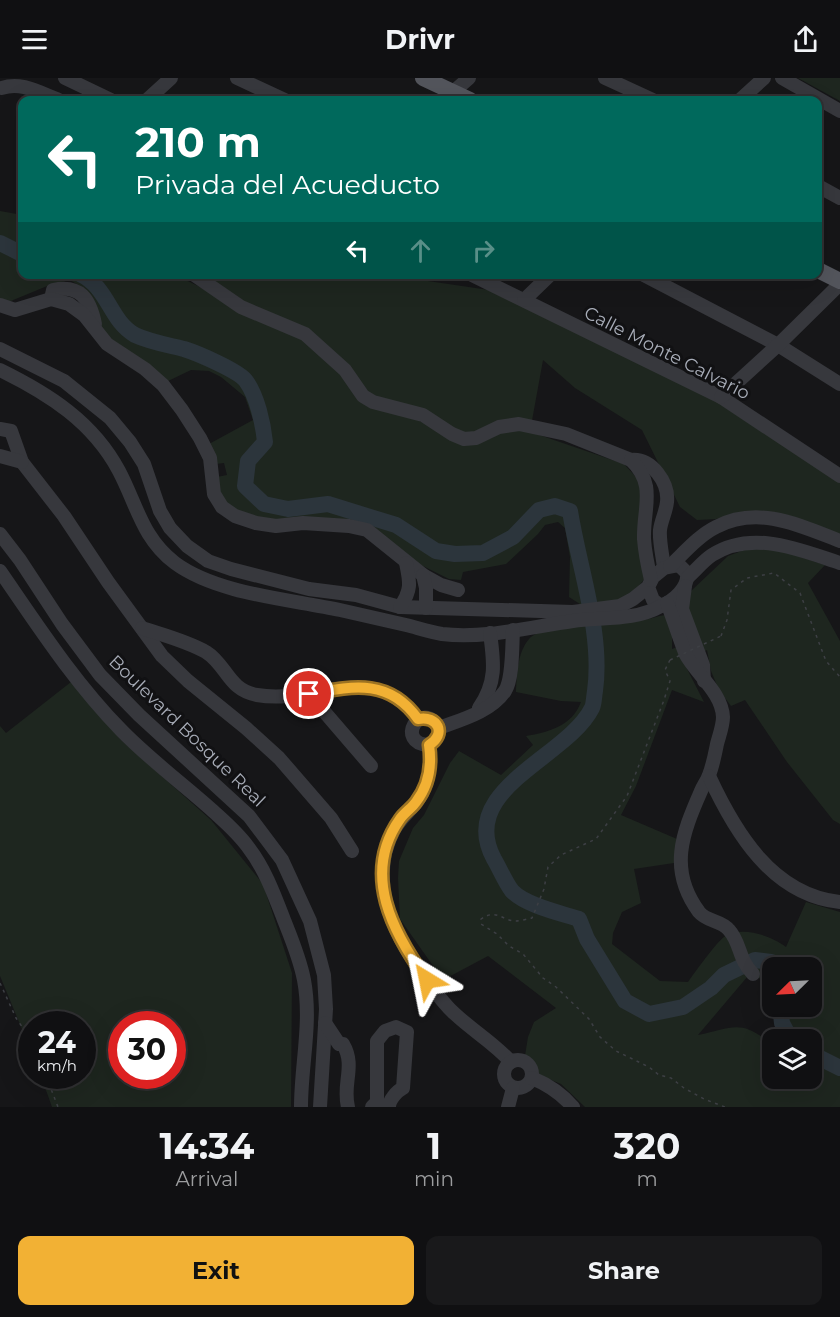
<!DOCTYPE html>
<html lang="en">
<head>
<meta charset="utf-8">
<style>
	:root { --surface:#101012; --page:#19191b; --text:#f1f3f6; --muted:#9c9d9f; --line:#303032; --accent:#f2b134 }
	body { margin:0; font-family:Montserrat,sans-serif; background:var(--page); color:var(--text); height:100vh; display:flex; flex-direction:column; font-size:22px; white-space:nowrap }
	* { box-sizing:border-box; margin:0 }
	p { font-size:20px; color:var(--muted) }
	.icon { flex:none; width:33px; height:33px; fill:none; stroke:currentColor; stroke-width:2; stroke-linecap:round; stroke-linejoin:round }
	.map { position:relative; height:1029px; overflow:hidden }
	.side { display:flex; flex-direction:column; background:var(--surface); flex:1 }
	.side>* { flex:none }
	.banner { position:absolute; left:18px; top:18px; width:804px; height:183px; border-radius:12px; box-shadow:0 6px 24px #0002,0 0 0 2px var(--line); background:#00695c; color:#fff; overflow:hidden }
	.needle { width:39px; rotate:246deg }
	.controls { position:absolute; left:762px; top:879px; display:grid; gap:12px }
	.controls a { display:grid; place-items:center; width:60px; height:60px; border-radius:12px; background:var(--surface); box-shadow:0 6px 24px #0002,0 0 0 2px var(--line); font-size:30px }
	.speed { position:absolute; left:18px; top:933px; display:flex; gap:12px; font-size:30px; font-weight:700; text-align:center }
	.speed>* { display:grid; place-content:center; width:78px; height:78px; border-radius:50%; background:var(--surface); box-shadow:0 6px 24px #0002,0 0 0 2px var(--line); line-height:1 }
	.speed small { font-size:15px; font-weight:400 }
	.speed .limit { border:9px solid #d22; background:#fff; color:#111 }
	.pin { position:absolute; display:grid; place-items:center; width:51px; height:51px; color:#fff; margin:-26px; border:3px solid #fff; border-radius:50%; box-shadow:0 2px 6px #0007 }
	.me { position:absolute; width:66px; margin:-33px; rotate:325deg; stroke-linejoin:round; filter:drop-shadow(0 0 4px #0008) }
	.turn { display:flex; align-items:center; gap:21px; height:126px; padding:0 18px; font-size:27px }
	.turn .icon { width:78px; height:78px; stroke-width:2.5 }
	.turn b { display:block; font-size:42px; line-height:51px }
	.lanes { display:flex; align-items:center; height:57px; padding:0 18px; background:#0003; justify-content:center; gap:30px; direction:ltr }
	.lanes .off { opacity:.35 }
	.eta { display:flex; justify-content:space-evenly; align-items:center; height:102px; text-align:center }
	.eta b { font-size:36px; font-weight:700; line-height:42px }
	.cta { display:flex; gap:12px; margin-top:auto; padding:12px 18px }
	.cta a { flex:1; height:69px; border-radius:12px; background:var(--accent); color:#111; font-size:24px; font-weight:700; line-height:69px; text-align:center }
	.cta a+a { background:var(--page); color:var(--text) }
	header { display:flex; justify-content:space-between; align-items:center; height:78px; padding:0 18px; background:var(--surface); font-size:27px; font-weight:700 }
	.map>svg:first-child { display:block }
</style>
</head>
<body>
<header><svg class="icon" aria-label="menu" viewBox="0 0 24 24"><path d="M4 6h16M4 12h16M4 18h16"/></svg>Drivr<svg class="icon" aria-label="share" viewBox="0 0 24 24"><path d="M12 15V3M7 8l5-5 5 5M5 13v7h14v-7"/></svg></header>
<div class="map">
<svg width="840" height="1029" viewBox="0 0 840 1029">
	<rect width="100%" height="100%" fill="#161618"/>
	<g fill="#1e261f" fill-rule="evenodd">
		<path d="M798,0h42v23z"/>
		<path d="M0,133l22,4v59l153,1 128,61 71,71 26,5 65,30 27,-4 12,-8 15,-2 105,36 13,14 8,16 2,82 -16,19 -20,8 -28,3 -14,-9 1,-40 -5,-29 -7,-6 -13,3 -7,9 -32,30 -43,8 -2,8 -12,-1 -36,-18 -58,-38h-85l-30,-8 -22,-20 -1,-18 10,-2 -3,-12 -8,1 -7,-20 44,-24 -8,-23 -24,-20 -12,-6 -18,-1 -25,12 -55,-38 -12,-15 -16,-41 -13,-8 -18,4 -46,19 -6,-5z"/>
		<path d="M203,197h184l102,15 227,111 124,81v52l-46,-17 -48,-6 -30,8 -19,1 -17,-13 -38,-77 -67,-42 -32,-28 -12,66 -62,9 -96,-36 -40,-47 -86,-47z"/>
		<path d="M750,470l26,1 49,16 -17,18 32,58v183l-7,-4 -46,-58 -42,-62 -14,6 -12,-16 -8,-19 -4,-21 -23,13 20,39 -32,-12 -36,96 -15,29 56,24 -3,24 -40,6 7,34 -19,9 -9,21 -1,11 48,37 28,1c8,-11 27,-38 36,-45 17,-12 48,-1 62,10l20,-45 34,10v195h-255l-24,-23 -22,-9 -14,-19 3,-19 6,-15 22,-14 -68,-52 -45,24 -43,-61 -2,-41 1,-17 14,-33 11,-13 26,-52 9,-12 42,24 32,-30 -7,-9c23,-4 46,-10 55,-34l-20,-1 -45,-9c1,-17 1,-39 13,-53 15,-17 90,-15 114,-19 7,-1 15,-4 22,-5l7,19v15l27,-10 -14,-33 6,-15 37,-35zM772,890h40v38l-36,1c8,10 20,17 18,32l18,1v38h-40v-33c-31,-27 -39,-17 -74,-10l50,-59 15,3 9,21z"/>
		<path d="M71,604l49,57 91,81 52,64 29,89 -1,134h-239l-11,-31h41v-52h-50l-1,27 -31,-75v-250l6,7zM122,946h50v52h-50z"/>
	</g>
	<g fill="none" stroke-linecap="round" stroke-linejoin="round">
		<g stroke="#2c353c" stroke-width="16">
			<path d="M0,165l22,11"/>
			<path d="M80,196c29,14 29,46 55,61 15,7 33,10 49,14 13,4 55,22 62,32 11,15 17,42 19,61l-17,19 -3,25 19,18 24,5 40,-5 68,21 40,26 19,3 28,-1 30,-16 26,-27 16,-4 15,5c9,57 33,122 25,180 -1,5 -1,13 -3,17 -25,50 -136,81 -98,151 6,10 11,23 18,32 13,14 48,22 67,28l8,20 38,62 24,13 34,-7 28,-19 13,-13 31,-15 16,2 3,6"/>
			<path d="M780,928l2,17 9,17"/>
			<path d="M812,976l28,14"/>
		</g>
		<g stroke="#3d3f44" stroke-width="1.5" stroke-dasharray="3 4.5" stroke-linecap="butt">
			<path d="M721,558l6,-16 4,-30 16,-12 27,-5 26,20 26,68 14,16"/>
			<path d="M670,582l-5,10 5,11 -6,19 -37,96 -31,43 -35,16 -13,12 -4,22 -12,29c-5,1 -11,3 -16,3 -14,0 -19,-13 -35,-2v5l16,10 12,12 14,8 20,24 13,9 33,32 11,18 16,14 33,16 10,8 12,3 13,10 20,11 21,8"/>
			<path d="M0,905l16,35 16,23"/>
			<path d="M46,998l12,31"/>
		</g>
		<g stroke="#37383d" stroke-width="14">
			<path d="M65,0l46,22"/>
			<path d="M237,0l48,22"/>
			<path d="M605,0l48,22"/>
			<path d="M782,0l58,33"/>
			<path d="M2,10c19,-7 38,5 57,12"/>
			<path d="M147,22l24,-22"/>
			<path d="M444,22l25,-22"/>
			<path d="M740,22l24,-22"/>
			<path d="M818,108l22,12"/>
			<path d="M193,196l48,33 64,27 40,36 18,26 10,6 50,13 29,19 12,5 12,-1 23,-11 20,-3 47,10 65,26c21,-2 38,23 36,42 -1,10 -6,19 -7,28 -1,12 3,27 4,38"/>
			<path d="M470,196l251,123 119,79"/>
			<path d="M642,196l136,71 62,39"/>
			<path d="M51,221l2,-9c27,-6 37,9 42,34"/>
			<path d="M524,222l27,-26"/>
			<path d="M0,227l15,5 36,-11 18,5 15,11 23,29 38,25 18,16 19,25 18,28 10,20 4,36 8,13 13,9 21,7 20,3 27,-3 46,3 18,4 56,45 18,10 17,5"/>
			<path d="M0,271l64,32 46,37 20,24 14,22 16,47 10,17 17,18 21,15 23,8 78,20 47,6 44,12 173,5 47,-6 13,-7 15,-12 5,-10 11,-9 15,-3 8,8c2,15 -14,28 -26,33l-8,-6 -5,-13"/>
			<path d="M0,292c49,24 93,52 119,101 18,34 23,67 56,92 42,31 114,36 165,47 22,5 44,10 66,15 12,3 24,7 36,9 43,5 88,-7 131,-13 29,-4 62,0 88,-15"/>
			<path d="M721,319l57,-52 62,-61"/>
			<path d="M0,351l11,2 11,31 42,54 44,66 54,74 26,25 58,47 33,30 52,60 21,33"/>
			<path d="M0,378l22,6"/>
			<path d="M631,382c26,25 12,48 13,79 1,14 4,28 7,41"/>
			<path d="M0,456l20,26 42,64 38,51 39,40 110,101 33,44 28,61 14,54 2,34 -6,98"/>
			<path d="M670,488c14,-13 28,-30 46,-39 42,-22 83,-2 124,14"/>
			<path d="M0,493c38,55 74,111 121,159 28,29 62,54 92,81 12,11 25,22 35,36 17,22 26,47 36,73 8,20 16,39 20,60 8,43 -3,84 -3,127"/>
			<path d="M423,497l3,13v20"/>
			<path d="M688,499c8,-7 15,-16 24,-22 40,-26 88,-5 128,8"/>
			<path d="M685,508l-3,23 21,56 1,16"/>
			<path d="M667,525c7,17 12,35 19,52 11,20 36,38 37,62 0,9 -4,19 -6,27 -2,10 -4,21 -8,31 -2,6 -6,11 -8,16 -19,43 -33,79 -2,121 8,10 22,8 30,18 12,13 9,29 24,44"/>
			<path d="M400,529c12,-17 10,-25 6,-44"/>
			<path d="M142,550c21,7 45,13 64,24 21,13 22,38 51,43 59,10 118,-36 161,24"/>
			<path d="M309,616l62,72"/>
			<path d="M479,630c18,-26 15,-46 11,-75"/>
			<path d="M439,650c21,-8 52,-16 66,-37 8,-12 7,-45 8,-61"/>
			<path d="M429,667c3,20 0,40 -12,57 -8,10 -17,17 -23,28 -27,51 -1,103 29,145 10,13 19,28 32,39 18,17 39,29 56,48"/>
			<path d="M429,667c-35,-1 -8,-48 10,-17"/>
			<path d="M709,698c26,56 63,119 131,126"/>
			<path d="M325,945l14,21h4c13,22 -1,40 5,63"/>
			<circle cx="518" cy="996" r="14"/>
			<path d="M532,1000c17,7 29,15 41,29"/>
			<path d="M372,1029l5,-5v-61l8,-10 11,-4 11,5 -4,56c-6,3 -14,12 -14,19"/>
			<path d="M508,1029l5,-19"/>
		</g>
		<g stroke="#53555c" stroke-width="16">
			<path d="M423,0l47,22"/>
			<path d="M818,192l22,11"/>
		</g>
		<path stroke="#3d3f44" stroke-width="1.5" stroke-dasharray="3 4.5" stroke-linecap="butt" d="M670,582l51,-24"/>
	</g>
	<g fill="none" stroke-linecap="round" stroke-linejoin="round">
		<defs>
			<path id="route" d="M309,616c44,-8 80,-16 109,25 20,-4 29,15 11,26 3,20 0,40 -13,57 -4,6 -11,10 -16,17 -39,55 -7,114 27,161"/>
		</defs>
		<use href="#route" stroke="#9d7322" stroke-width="15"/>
		<use href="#route" stroke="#f2b134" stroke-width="10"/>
	</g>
	<g text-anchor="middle" stroke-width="6" stroke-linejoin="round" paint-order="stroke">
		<g font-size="18" fill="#a8adb8" stroke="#111113">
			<text transform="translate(667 275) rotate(27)" y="6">Calle Monte Calvario</text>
			<text transform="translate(187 653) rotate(44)" y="6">Boulevard Bosque Real</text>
		</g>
	</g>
</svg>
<div class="controls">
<a><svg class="needle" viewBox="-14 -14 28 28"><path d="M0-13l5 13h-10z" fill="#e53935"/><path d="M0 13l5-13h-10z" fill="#9c9d9f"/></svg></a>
<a><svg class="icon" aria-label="layers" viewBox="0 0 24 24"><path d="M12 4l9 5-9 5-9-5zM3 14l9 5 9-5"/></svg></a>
</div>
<div class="speed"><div>24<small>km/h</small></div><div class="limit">30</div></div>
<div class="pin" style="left:309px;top:616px;background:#d93025"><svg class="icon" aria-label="arrive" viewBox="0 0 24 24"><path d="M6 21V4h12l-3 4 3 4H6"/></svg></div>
<svg class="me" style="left:427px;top:902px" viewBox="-20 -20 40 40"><path d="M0-17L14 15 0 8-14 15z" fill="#f2b134" stroke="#fff" stroke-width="4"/></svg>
<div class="banner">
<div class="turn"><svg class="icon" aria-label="left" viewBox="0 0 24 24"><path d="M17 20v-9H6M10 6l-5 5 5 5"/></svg><div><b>210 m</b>Privada del Acueducto</div></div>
<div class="lanes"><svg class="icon" aria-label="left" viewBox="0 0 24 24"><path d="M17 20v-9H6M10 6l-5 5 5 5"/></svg><svg class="icon off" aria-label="ahead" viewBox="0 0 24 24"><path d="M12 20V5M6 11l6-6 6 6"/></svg><svg class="icon off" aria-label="right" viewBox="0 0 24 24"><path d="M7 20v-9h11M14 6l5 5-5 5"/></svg></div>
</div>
</div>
<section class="side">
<div class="eta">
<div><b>14:34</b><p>Arrival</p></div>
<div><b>1</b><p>min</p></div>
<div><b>320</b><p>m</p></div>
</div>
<div class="cta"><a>Exit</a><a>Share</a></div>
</section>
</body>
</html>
